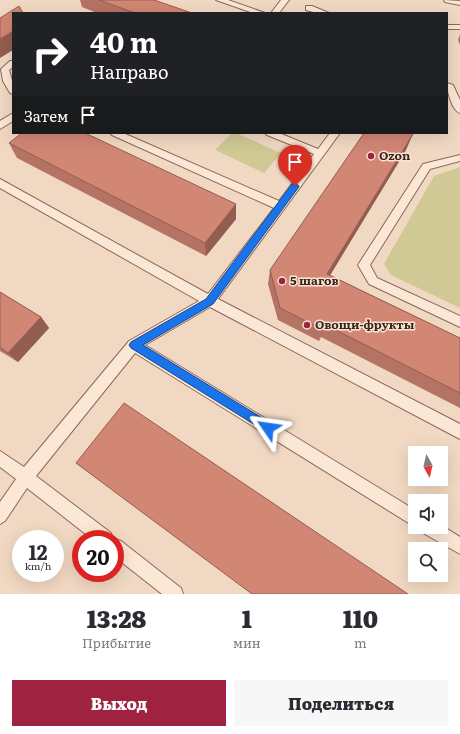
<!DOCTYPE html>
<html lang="ru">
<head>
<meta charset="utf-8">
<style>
	:root { --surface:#fff; --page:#f7f7f7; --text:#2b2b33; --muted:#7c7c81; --accent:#a02241 }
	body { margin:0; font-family:Literata,serif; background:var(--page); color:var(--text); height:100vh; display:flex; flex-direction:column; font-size:15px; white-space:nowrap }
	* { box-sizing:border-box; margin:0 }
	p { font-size:13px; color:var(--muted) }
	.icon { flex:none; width:22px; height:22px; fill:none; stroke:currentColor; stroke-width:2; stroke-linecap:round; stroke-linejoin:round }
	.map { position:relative; height:594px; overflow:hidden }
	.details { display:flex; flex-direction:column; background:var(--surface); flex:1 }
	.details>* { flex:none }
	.hud { position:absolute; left:12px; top:12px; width:436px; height:122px; border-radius:0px; box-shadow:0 4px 16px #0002; background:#202124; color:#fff; overflow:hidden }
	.needle { width:26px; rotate:172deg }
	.controls { position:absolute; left:408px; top:446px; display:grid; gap:8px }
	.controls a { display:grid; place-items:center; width:40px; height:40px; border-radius:0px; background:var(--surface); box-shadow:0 4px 16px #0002; font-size:20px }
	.speed { position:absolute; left:12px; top:530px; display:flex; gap:8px; font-size:20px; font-weight:700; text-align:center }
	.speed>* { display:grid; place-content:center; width:52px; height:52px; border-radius:50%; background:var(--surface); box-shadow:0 4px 16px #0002; line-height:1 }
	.speed small { font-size:10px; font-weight:400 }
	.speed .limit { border:6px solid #d22; background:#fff; color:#111 }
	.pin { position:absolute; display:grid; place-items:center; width:34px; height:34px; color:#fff; margin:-41px -17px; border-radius:50% 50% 50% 0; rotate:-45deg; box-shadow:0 0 4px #0007 }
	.pin .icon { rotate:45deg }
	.me { position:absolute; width:44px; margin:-22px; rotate:302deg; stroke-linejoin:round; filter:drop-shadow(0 0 3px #0008) }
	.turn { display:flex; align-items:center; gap:14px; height:84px; padding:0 12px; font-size:18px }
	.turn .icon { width:52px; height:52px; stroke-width:2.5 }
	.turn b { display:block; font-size:28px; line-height:34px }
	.then { display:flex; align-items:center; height:38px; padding:0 12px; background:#0003; gap:8px; font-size:15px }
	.eta { display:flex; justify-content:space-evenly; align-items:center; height:68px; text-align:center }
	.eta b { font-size:24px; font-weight:800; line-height:28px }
	.cta { display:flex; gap:8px; margin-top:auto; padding:8px 12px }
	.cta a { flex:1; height:46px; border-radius:0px; background:var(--accent); color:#fff; font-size:16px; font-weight:800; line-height:46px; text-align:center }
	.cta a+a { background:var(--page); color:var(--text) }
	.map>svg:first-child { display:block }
</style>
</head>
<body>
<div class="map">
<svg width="460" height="594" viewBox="0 0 460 594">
	<rect width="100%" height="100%" fill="#f1d8c2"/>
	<g fill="#d0c995">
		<path d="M232,133h4l45,20 -17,20 -49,-23z"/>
		<path d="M460,167v141l-69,-33 -7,-11 50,-88z"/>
	</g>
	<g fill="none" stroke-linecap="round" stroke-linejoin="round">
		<defs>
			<g id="service">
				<path d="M216,0h12l37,13h-12z"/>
				<path d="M281,0h8l-10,13h-8z"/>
				<path d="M444,0l16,1v4l-15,-3z"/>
				<path d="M306,6h6l17,7h-12l-11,-3z"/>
				<rect x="447" y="25" width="13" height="4"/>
				<path d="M10,61h3v6l-4,3 4,14v10l-3,-1 -7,-12 -2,-12z"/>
				<path d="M447,83l6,2 7,15v13c-8,-2 -13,-22 -13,-30z"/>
				<path d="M13,113v8l-13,8v-8z"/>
				<path d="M110,133h13l156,68 35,-47 -47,-19 -2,-2h14l39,16 12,-16h10l-122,166 242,125v15l-250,-132 -65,38 270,165v17l-280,-174 -99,123 75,57 2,6h-21l-65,-51 -22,33 -5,3v-22l16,-23 -16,-12v-16l24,16 105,-126 70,-40 -199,-113v-9l208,115 66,-86 -162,-73z"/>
				<path d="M460,155v6l-30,8 -60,96 7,13 83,38v11l-91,-43 -11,-19 65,-101z"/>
				<path d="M441,525l19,12v17l-37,-21 -2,-6h20z"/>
				<path d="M115,539l6,2 60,47 2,6h-21l-47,-37z"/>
			</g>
		</defs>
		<use href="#service" stroke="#8d6757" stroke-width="2"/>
		<use href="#service" fill="#fbe7d6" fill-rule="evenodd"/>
	</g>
	<g fill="#b57364">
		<path d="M80,0h74l38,13h-95l-15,-6z"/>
		<path d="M460,34v11l-2,-5z"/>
		<path d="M9,143l227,61v15l-30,37 -189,-98z"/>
		<path d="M406,150l-76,125 130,63v70l-139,-71 -2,4 -41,-21 -10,-36 2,-14z"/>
		<path d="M0,292l41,25 8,11 -31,34 -18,-11z"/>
	</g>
	<g fill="#935e51">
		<path d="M13,31v19l-13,8v-19z"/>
		<path d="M413,134l-7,16 -83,137 4,-13z"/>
		<path d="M236,204v15l-30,37 -1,-13z"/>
		<path d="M41,317l8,11 -31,34 -10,-9z"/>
	</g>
	<g fill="#d28674" stroke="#935e51">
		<path d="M99,0h55l38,13h-57z"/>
		<path d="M19,6l4,7h-10v18l-13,8v-21z"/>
		<path d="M22,133h63l151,71 -31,39 -196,-100z"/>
		<path d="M364,133h45l4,1 -86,140 133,64v55l-134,-68 -2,5 -44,-22 -10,-38z"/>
		<path d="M0,292l41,25 -33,36 -8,-6z"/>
		<path d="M124,403l284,191h-156l-176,-131z"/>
	</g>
	<path fill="#1a73e8" stroke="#114b97" d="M295,183l4,3 -1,2 -85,116 -70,41 129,79 1,4 -1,4 -4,1 -137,-85 -2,-3 2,-3 75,-43 86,-115z"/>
	<g fill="#a02241" stroke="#f8e4d2" stroke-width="1.5">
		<circle cx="371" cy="156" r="4"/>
		<circle cx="282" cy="281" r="4"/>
		<circle cx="307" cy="325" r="4"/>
	</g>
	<g text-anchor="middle" stroke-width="3" stroke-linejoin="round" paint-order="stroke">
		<g font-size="12" font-weight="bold" fill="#3b241d" stroke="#f8e4d2" text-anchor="start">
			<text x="379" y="160">Ozon</text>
			<text x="290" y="285">5 шагов</text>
			<text x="315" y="329">Овощи-фрукты</text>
		</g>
	</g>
</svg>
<div class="controls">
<a><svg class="needle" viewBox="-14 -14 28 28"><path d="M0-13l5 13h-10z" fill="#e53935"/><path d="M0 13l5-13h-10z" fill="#7c7c81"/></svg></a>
<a><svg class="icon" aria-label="sound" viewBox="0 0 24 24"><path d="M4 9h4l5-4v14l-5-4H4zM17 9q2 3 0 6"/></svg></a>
<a><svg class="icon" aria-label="search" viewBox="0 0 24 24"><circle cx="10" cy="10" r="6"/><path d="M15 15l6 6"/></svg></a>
</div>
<div class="speed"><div>12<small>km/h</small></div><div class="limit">20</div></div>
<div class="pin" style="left:295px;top:186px;background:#d93025"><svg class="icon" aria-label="arrive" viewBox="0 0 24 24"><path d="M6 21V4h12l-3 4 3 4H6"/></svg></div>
<svg class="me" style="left:268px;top:428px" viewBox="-20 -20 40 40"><path d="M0-17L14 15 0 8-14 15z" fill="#1a73e8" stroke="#fff" stroke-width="4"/></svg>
<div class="hud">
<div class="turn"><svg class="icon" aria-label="right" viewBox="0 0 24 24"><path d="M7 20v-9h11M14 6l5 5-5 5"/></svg><div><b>40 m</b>Направо</div></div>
<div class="then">Затем<svg class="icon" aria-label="arrive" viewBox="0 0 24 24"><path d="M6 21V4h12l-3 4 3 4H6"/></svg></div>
</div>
</div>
<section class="details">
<div class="eta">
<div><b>13:28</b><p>Прибытие</p></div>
<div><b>1</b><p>мин</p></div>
<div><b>110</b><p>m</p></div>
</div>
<div class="cta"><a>Выход</a><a>Поделиться</a></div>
</section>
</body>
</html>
